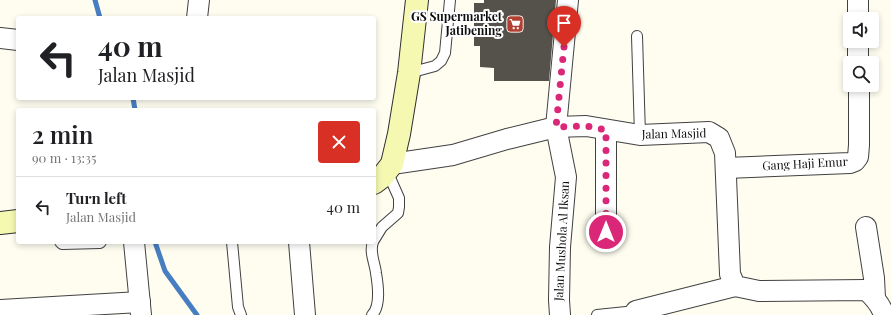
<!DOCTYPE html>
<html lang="en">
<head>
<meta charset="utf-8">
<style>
	:root { --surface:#fff; --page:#f6f6f6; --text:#202124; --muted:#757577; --line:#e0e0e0 }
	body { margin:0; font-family:"Playfair Display",serif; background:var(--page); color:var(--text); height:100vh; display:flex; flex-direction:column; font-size:15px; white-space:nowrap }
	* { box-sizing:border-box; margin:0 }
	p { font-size:13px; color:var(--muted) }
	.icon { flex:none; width:22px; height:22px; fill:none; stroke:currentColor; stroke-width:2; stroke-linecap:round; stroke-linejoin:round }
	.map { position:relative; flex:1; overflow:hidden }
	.sheet { position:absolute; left:16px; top:108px; width:360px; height:136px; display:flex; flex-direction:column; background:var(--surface); border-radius:4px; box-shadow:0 2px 6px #0003 }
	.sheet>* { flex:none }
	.top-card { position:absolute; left:16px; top:16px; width:360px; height:84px; border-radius:4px; box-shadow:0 2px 6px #0003; background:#fff; color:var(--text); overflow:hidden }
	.fabs { position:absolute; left:843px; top:12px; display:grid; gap:8px }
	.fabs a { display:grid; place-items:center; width:36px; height:36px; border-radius:4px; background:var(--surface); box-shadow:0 2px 6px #0003; font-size:20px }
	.pin { position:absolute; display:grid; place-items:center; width:34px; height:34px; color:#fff; margin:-41px -17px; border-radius:50% 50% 50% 0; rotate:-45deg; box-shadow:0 0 4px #0007 }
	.pin .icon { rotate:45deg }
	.me { position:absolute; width:44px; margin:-22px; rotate:0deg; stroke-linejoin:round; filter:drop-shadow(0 0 3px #0008) }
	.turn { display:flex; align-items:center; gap:14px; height:84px; padding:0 16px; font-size:18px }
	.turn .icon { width:52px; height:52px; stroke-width:2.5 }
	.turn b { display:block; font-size:28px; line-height:34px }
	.round { display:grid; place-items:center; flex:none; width:42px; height:42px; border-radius:4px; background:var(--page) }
	.overview { display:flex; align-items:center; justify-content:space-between; height:68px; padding:0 16px }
	h1 { font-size:24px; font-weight:600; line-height:30px }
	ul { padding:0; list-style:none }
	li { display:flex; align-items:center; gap:12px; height:60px; padding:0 16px; border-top:1px solid var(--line) }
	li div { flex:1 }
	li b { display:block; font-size:15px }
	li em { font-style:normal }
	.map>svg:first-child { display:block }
</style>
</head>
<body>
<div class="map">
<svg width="891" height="315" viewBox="0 0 891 315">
	<rect width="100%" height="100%" fill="#fefdf0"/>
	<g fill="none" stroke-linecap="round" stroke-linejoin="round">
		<g stroke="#477ec1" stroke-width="5">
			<path d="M95,0l5,18"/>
			<path d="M133,98l2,12"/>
			<path d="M155,242l10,29 32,44"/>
		</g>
	</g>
	<path fill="#55514b" d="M484,0h72l-7,81h-55v-13l-14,-1v-21h-6v-43h10z"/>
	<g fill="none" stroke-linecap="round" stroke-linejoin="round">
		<defs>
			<g id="lane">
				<path d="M637,36l3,99"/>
				<path d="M409,73l26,-7 6,-5 4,-8 5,-53"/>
				<path d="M374,240l8,-13 16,-14 1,-6v-9l-12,-27"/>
				<path d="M60,242l2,2 38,-1 1,-1"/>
				<path d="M232,242l6,65 3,8"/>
				<path d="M372,315c9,-9 6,-30 4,-42 -1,-10 -7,-21 -3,-31"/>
				<path d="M597,315l39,-4"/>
			</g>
			<g id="street">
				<path d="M858,0v19"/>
				<path d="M197,18l2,-18"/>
				<path d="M0,38l18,2"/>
				<path d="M858,41v22"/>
				<path d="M392,164l61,-9 54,-16 49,-12 30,-1 54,9 69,-3 10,6 6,15 5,121 5,12 24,5 107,-1c8,7 15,15 18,25"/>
				<path d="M726,168l124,-5 5,-2 3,-4 1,-12v-60"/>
				<path d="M866,227l8,51 1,20"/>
				<path d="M606,232v-102"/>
				<path d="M134,242l7,73"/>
				<path d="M299,242l6,73"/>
				<path d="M0,310l140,-8"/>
				<path d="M560,315l-1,-15 1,-53 6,-70 -10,-50 12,-127"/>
				<path d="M637,315l-1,-4 99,-25"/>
			</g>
			<g id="secondary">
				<path d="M374,183l8,-6 10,-13 7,-30 10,-61 8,-73"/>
				<path d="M0,223l18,-2"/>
			</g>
		</defs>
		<use href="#lane" stroke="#414141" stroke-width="12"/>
		<use href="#street" stroke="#414141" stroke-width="22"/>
		<use href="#secondary" stroke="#303030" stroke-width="24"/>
		<use href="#lane" stroke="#fff" stroke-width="10"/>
		<use href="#street" stroke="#fff" stroke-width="20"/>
		<use href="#secondary" stroke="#f5f8b1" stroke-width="22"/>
	</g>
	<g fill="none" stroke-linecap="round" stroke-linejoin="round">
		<path stroke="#db2777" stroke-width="7" stroke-dasharray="0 12.6" d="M564,47l-8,80 30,-1 20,4v102"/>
	</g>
	<defs>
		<symbol id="supermarket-square" viewBox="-11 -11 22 22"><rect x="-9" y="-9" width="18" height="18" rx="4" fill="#b13f32" stroke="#fff"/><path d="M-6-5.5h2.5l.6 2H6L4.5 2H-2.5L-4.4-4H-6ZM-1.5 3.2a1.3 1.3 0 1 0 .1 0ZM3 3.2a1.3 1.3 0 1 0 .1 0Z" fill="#fff"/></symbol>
	</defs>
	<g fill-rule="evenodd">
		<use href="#supermarket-square" x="505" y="14" width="20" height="20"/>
	</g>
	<g text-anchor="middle" stroke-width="4" stroke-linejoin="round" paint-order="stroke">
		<g font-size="12" font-weight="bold" fill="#0e0e0e" stroke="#fff" text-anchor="end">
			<text x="502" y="21">GS Supermarket<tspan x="502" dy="14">Jatibening</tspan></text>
		</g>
		<g font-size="12" fill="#0e0e0e" stroke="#fff">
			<text transform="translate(674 134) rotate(-1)" y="4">Jalan Masjid</text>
			<text transform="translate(805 164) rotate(-3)" y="4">Gang Haji Emur</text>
			<text transform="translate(562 241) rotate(-87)" y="4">Jalan Mushola Al Iksan</text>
		</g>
	</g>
</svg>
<div class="fabs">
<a><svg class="icon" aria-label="sound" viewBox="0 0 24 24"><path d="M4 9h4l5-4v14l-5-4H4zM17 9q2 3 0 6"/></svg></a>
<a><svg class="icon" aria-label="search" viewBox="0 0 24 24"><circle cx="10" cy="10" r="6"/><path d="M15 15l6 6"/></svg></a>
</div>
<div class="pin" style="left:564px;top:47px;background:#d93025"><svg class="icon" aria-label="arrive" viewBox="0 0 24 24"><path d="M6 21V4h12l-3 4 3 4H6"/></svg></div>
<svg class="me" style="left:606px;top:232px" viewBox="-20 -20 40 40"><circle r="17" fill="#db2777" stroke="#fff" stroke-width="3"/><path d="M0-11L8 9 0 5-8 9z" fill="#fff"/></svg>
<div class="top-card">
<div class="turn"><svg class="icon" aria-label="left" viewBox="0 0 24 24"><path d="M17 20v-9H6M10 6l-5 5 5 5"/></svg><div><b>40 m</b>Jalan Masjid</div></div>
</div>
<section class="sheet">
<div class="overview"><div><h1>2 min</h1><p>90 m · 13:35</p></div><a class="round" style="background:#d93025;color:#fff"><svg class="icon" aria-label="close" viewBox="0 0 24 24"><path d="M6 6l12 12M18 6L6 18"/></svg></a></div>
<ul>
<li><svg class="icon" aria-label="left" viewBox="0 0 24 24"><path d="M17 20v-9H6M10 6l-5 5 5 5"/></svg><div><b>Turn left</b><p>Jalan Masjid</p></div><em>40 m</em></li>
</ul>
</section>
</div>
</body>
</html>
